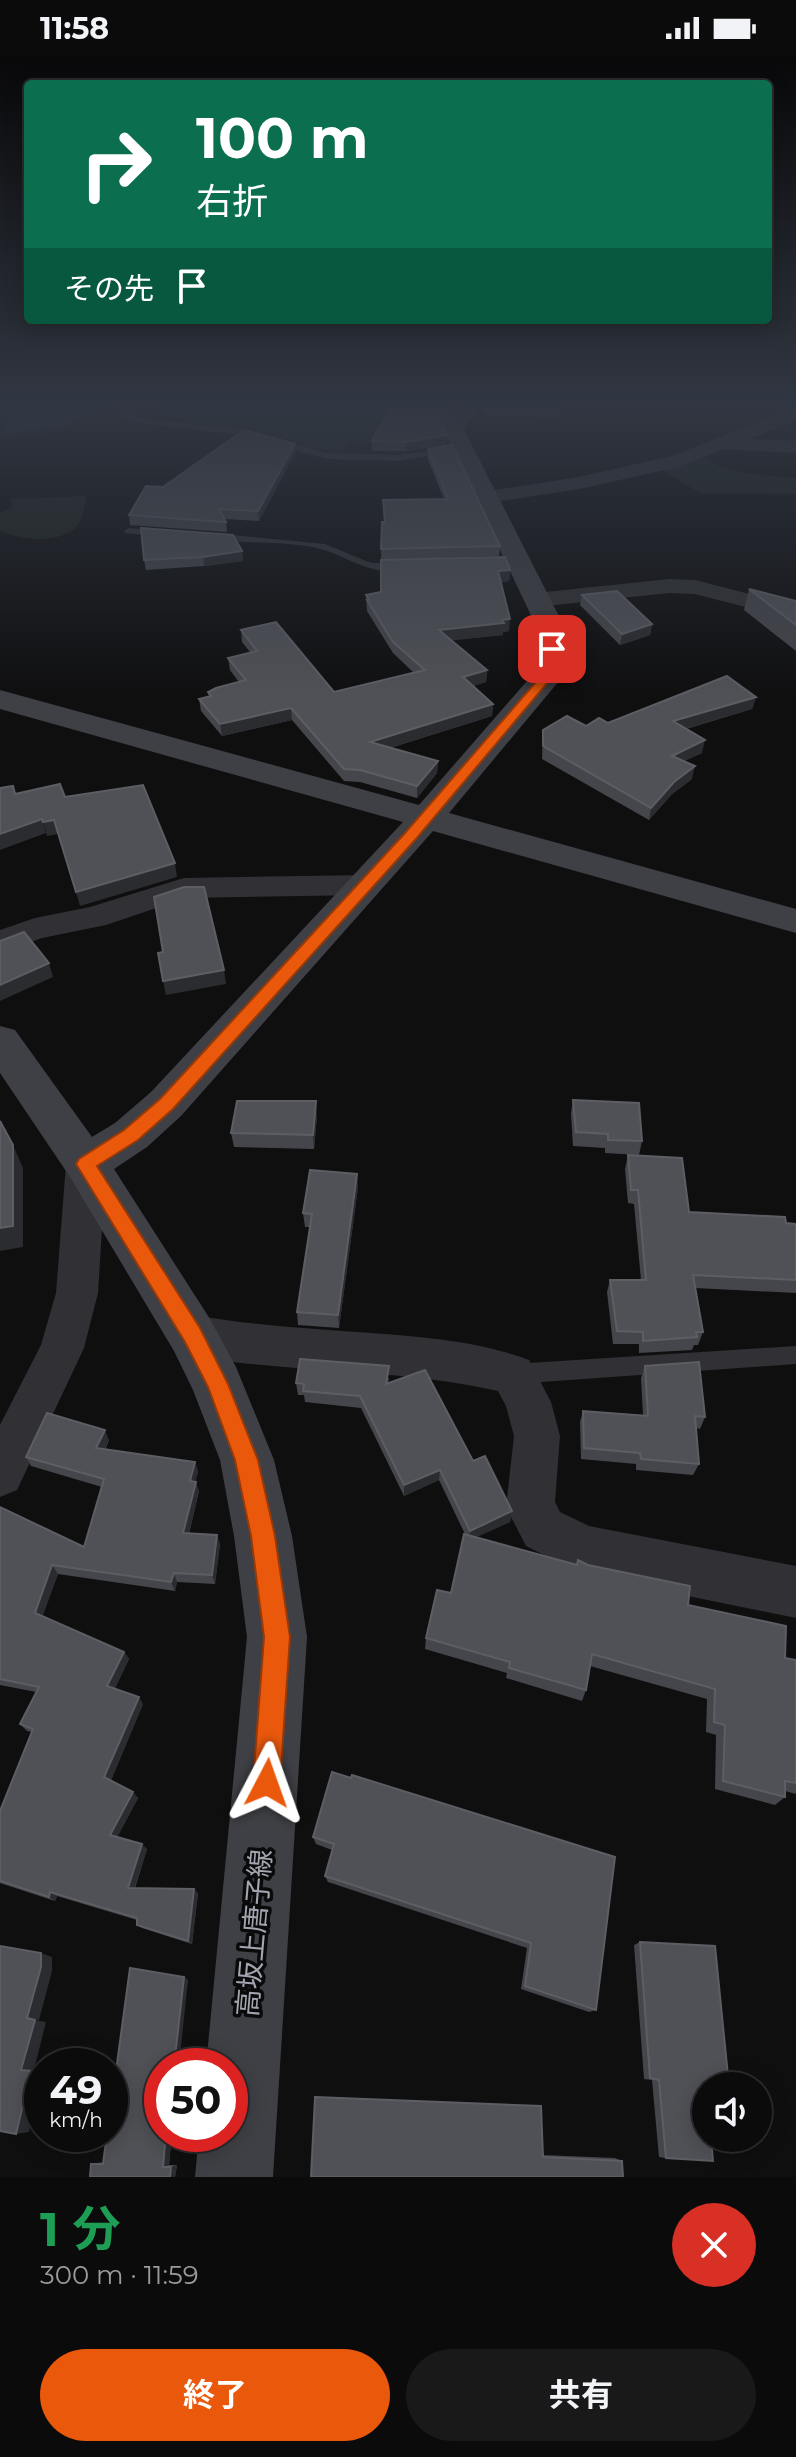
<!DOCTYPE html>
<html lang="ja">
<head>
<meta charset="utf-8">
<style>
	:root { --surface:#0b0b0c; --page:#19191a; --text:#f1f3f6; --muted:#9a9b9d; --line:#2b2b2d; --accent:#ea580c }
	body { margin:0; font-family:Montserrat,"Noto Sans JP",sans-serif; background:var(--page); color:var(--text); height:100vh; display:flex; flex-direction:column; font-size:30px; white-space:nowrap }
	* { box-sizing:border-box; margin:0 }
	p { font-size:26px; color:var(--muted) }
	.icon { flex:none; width:44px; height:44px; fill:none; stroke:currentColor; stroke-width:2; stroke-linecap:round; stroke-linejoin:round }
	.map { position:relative; height:2121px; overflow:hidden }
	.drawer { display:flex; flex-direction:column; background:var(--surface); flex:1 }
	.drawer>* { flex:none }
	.top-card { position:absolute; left:24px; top:24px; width:748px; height:244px; border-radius:8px; box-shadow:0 4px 20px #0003,0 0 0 2px var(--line); background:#0b6e4f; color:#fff; overflow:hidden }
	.fabs { position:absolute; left:692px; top:2016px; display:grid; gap:16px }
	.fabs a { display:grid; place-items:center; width:80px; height:80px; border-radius:50%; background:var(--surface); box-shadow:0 4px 20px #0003,0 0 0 2px var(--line); font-size:40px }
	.speed { position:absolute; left:24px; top:1992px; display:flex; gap:16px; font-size:40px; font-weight:700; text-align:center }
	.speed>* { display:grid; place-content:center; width:104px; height:104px; border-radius:50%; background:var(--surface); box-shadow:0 4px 20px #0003,0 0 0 2px var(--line); line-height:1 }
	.speed small { font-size:20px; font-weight:400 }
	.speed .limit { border:12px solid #d22; background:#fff; color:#111 }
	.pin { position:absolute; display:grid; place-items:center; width:68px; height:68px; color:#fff; margin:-34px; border-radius:16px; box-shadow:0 4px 12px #0006 }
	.me { position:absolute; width:88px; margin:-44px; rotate:4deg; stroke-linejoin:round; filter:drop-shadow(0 0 6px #0008) }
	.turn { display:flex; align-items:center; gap:28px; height:168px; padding:0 40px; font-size:36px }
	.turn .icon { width:104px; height:104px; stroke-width:2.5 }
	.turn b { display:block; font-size:56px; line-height:68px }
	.then { display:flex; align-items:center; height:76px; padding:0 40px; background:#0003; gap:16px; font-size:30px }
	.round { display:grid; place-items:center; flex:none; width:84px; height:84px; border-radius:42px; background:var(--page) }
	.summary { display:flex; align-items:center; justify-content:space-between; height:136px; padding:0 40px }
	h1 { font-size:48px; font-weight:700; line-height:60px; color:#1e9e55 }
	.cta { display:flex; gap:16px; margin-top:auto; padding:16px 40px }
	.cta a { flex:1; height:92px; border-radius:48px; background:var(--accent); color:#fff; font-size:32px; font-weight:700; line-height:92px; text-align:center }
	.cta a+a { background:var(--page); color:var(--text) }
	.status { display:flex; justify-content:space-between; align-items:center; height:56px; padding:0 40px; background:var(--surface); direction:ltr }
	.status svg { height:22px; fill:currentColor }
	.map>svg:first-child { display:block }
</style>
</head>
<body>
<div class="status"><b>11:58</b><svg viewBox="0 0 49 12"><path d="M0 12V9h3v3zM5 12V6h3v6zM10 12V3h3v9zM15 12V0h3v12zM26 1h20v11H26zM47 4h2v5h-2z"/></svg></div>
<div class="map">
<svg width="796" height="2121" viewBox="0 0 796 2121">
	<rect width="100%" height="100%" fill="#0f0f10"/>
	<g fill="#1c231d">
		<path d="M0,346h105l-5,11 -17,3 -24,15 -59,7z"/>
		<path d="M174,346h38l11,5 28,-5 139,3 -3,15h-8l-5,23 -27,-1 -3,13 -106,-25 -55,-5 5,-4 -25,-6 -4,-6z"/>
		<path d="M696,401l12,2c14,15 67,17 88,19v16l-96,-1 -38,-23z"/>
		<path d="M86,440c-1,10 -3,21 -9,30 -15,18 -59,15 -77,4v-17l12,-6 -1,-8z"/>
	</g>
	<path fill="#2a3238" d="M39,352h10l23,12 -20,9 -49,3v-4l13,-13z"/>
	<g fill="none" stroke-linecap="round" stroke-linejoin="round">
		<g fill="#313135" fill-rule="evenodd">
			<path d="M120,346h8l2,11 6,5 103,11 89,24 72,2 52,-8 5,3 -57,11 -72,-2 -89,-24 -108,-13 -9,-8z"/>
			<path d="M129,472l37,3 5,3 -5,3 -41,-4 -1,-2z"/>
			<path d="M211,477l114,11 46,19h34l5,3c-26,17 -64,-10 -89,-17 -37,-9 -77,-4 -114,-11l-1,-2z"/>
			<path d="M796,1290v18l-283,20 -8,-3 -3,-7 3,-7 8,-3z"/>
		</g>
		<g fill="#313135" fill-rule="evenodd">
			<path d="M461,346h18l-5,14 -13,15h-14l-3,-4 12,-13z"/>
			<path d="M796,351v13l-47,19 47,2v12l-73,-4 -45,18 -99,22 -91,14 -10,-6 10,-6 91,-14 93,-21z"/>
			<path d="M669,523l26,1 101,26v14l-101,-26 -26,-1 -133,14 -8,-2 -4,-5 4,-5 8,-2z"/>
			<path d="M366,819l11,3 5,7 -5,7 -11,3 -180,3 -80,27 -64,13 -42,15v-23l35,-12 55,-11 94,-29z"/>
			<path d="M86,1092l14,5 6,11 -8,129 -14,55 -67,142 -17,7v-72l41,-80 15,-52 10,-129 6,-11z"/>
			<path d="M192,1259c59,10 119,14 179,18 52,4 108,8 158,27l22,42 9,34 -5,66 5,10 29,14 207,40v52l-212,-43 -58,-29 -20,-39 8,-71 -8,-30 -8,-15c-66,-15 -133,-18 -201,-23 -40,-4 -83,-5 -121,-19l-6,-14 6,-14z"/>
		</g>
		<path fill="#3f4045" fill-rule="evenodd" d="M430,346h20l115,226 3,33 -9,20 -110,132 347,96v24l-363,-102 -252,285 -34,31 -33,22 96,150 26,48 38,93 18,76 15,101 -34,540h-78l4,-43h31v-68h-24l41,-429 -13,-101 -14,-76 -27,-70 -19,-39 -104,-174 -70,-104v-47l15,4 77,107 23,-14 36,-31 252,-270 -403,-113v-19l419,115 115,-132 4,-12 -1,-33z"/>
	</g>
	<g fill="#45464b">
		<path d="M431,346l16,43 -41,6h-34v-10z"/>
		<path d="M480,346h80l-2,15 -71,-2z"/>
		<path d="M428,393l72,97 -1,10 -118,4 1,-38h2l-1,-22 61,-1 -16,-40z"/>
		<path d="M295,397l-36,68 -35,-2 2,3 1,10 -97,-7 -1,-10 34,-28z"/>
		<path d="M242,495l1,10 -39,5 -58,4 -2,-10z"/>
		<path d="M510,514l-1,11 -8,1 8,49 -6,1v3l-52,5 36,30 -1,12 -13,4 20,18 -1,12 -102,32 48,13 -1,12 -20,25 -57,-16 -16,-1 -52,-61 -70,16 -21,-25 -2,-12 10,-3 -1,-4 31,-10 -9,-12 -2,-12 22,-6 -8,-10 -1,-12 93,62 80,-19 -21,-20 -26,-42 -1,-16z"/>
		<path d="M749,533l47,12v50l-52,-41z"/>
		<path d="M582,539l70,29 -2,11 -30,10 -40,-40z"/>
		<path d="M756,641l-4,12 -66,20 16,24 -18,8 8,18 -20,15 -23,26 -107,-61 1,-29 65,-7z"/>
		<path d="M573,1044l69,41 -3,14 -34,-2v-5l-32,-2 -2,-33z"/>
		<path d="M317,1059l-3,34 -80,-2 -3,-14z"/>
		<path d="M628,1099l61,57 107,12v69l-101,-5 8,44 -5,13h-4l-2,5 -53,3v-9h-26l-6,-52 3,-12h31l-7,-76 -6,-1 -3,-34z"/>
		<path d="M358,1131l-19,141 -41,-3 -1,-13 13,-85h-5l-2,-14z"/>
		<path d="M645,1310l60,51 -5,12 -4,-1 3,36 -6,11 -57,-5v-6l-55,-5 -1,-37 3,-11 60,4 -2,-37z"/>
		<path d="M389,1322l-1,6 85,77 39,50 -2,11 -34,15 100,28 2,-5 110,45 97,53 11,2v134l-11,-3v6l-10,8 -60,-16 1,-54 -10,-3 1,-33 -117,-33 -4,24 -4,11 -76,-23 1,-5 -82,-24 1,-11 25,-45 14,-59 -26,-54 -35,16 -43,-88 -56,-6 -1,-7h-6l-2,-12z"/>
		<path d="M109,1384l-4,10 90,12 3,10 -3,10 4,9 -10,43 31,10 -5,40 -38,-2 -2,9 -117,-17 -16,42 82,36 5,7 -14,29 28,16 -32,76 27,18 -21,39 30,12 -12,39 63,5 -6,51 -50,-16 -5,-3v-5l-80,-24 -2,5 -55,-18v-72l32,-79 -5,-1 -7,-7 16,-32 -36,-7v-178l84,40 18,-60 -71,-21 -5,-9z"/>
		<path d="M351,1722l264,79 -19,153 -7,2 -68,-23 6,-41 -199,-66 -3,-6 7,-26 -16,-6 -3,-7z"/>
		<path d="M640,1886l75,4 -49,212 -7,-1 -7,-77 -8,-1 -10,-134z"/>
		<path d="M184,1921l4,3 -26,154h10l-3,31h8l-2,12 -84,-13 13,-2z"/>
		<path d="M543,2099l72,3 7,3 -311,16z"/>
	</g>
	<g fill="#2b2c2f">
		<path d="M447,379v10l-41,6v-9z"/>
		<path d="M295,388v9l-36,68 -1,-10z"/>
		<path d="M242,495l1,10 -39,5 -1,-9z"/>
		<path d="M510,514l-1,11 -11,1v-11z"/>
		<path d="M510,563l-1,12 -6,1v3l-65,7 1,-12z"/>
		<path d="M652,568l-2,11 -30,10 2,-11z"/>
		<path d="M487,614l-1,12 -23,7v-12z"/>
		<path d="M756,641l-4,12 -81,24 2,-12z"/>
		<path d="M493,648l-1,12 -122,38v-12z"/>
		<path d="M291,652l1,12 -70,16 -2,-12z"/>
		<path d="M705,684l-3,13 -33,15 3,-12z"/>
		<path d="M438,705l-1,12 -20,25v-12z"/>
		<path d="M695,710l-3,13 -20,15 -23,26 2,-12 23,-26z"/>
		<path d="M42,763l4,14 -46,17v-16z"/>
		<path d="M54,764l4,14 -11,2 -4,-14z"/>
		<path d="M175,807l2,14 -97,29 -4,-14z"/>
		<path d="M49,907l4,14 -53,24v-16z"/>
		<path d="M224,914l2,14 -60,11 -3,-14z"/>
		<path d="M316,1045l1,14 -3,34 -1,-14z"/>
		<path d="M13,1089l10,23v79l-23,4v-23z"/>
		<path d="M357,1118l1,13 -19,141 -1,-13z"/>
		<path d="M105,1374l4,10 -9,18 -4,-10z"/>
		<path d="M195,1406l3,10 -5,19 -3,-10z"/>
		<path d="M440,1414l-1,10 -35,16v-11z"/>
		<path d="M196,1426l3,9 -12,51 -4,-9z"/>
		<path d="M512,1455l-2,11 -42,19 2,-10z"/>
		<path d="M217,1479l3,9 -5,40 -3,-9z"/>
		<path d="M52,1509l6,9 -17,47 -6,-8z"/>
		<path d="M174,1517l3,9 -2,9 -4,-9z"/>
		<path d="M124,1596l5,7 -16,34 -6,-7z"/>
		<path d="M139,1641l4,7 -33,79 -6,-6z"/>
		<path d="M133,1736l5,6 -22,42 -6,-5z"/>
		<path d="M142,1788l5,5 -14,43 -5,-4z"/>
		<path d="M194,1833l4,4 -6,51 -4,-3z"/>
		<path d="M50,1836l7,4 -2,5 -6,-4z"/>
		<path d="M41,1897l11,4v14l-13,49 -12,-2z"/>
		<path d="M184,1921l4,3 -9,86h-5z"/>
		<path d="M35,1964l11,2 -12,48h-13z"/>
		<path d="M31,2015l11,1v5l-13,55 -13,2z"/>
		<path d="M166,2078h6l-3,31 -6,2z"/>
		<path d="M177,2109l-2,12h-5l1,-10z"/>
	</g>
	<g fill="#4f5156" stroke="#5c5e64" stroke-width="2">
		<path d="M393,346h38l16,33 -41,7 -34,-1z"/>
		<path d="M484,346h76l-1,9 -71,-2z"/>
		<path d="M244,374l51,14 -37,67 -39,-2 7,13 -97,-7 17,-29 17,1z"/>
		<path d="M452,389l48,101 -119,3 1,-27h3l-2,-22 65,-1 -20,-50z"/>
		<path d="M141,472l92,7 9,16 -39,6 -59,3z"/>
		<path d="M505,501l5,13 -12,1 12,48 -8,1 2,3 -65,7 48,40 -24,7 30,27 -123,38 68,19 -21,25 -57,-16 -16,-1 -53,-61 -71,16 -21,-25 12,-3 -3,-4 8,-4 30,-8 -18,-22 29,-7 -16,-21 35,-8 58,70 91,-22 -32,-28 -26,-42h2l-3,-5 15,-3v-32z"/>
		<path d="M749,533l47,12v24z"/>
		<path d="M617,535l35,33 -30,10 -40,-39z"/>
		<path d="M727,620l29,21 -83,24 32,19 -33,16 23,10 -21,16 -23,26 -108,-62v-16l24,-14 19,10 13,-8 9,5z"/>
		<path d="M60,728l5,13 78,-12 32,78 -99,29 -22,-72 -11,2 -1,-3 -42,15v-46l13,-2 2,8z"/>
		<path d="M184,831h20l20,83 -61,11 -5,-28 5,-1 -9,-55z"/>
		<path d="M24,876l25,31 -49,22v-44z"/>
		<path d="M573,1044l66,3 3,38 -34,-1v-6l-32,-2z"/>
		<path d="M237,1045h79l-3,34 -82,-2z"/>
		<path d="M0,1065l13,24v81l-13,2z"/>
		<path d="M628,1099l54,3 7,54 96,5 1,6 10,1v56l-103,-5 10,57h-7l1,5 -54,4v-9l-26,-1 -7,-51h36l-8,-90h-7z"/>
		<path d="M310,1114l47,4 -19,141 -41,-3 15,-98 -9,-1z"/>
		<path d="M300,1303l89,7 -3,18 39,-14 48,91 12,-5 27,55 -42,20 -30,-61 -36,15 -44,-89 -57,-5 1,-7 -8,-1z"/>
		<path d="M699,1306l6,55 -10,-1 4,48 -58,-5 -1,-6 -56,-5 -1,-37 65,5 -3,-50z"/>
		<path d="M47,1357l58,17 -9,18 99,14 -5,19 6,1 -13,51 34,2 -5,40 -38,-2 -3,9 -119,-17 -17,48 89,39 -17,34 32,11 -35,80 29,15 -23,43 32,9 -14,44 66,1 -6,52 -51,-16v-7l-87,-26 -1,5 -49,-16v-70l33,-82 -13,-5 19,-37 -39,-8v-172l84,40 20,-68 -78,-22z"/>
		<path d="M464,1478l113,31 1,-5 10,5 102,21 -2,19 98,21 -1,32 11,2v123l-11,-2v16l-62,-16 2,-56 -11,-3 1,-33 -123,-35 -6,36 -77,-22 1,-6 -84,-24 11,-48 14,3z"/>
		<path d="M332,1716l19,6 1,-3 263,82 -19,153 -71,-24 6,-43 -206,-67 9,-32 -21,-7z"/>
		<path d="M640,1886l75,4 14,140h-23v52h5l2,23 -47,-3 -7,-78 -9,-2z"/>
		<path d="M0,1890l41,7v14l-14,51 8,2 -14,50 10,1 -15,63 -16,-3z"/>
		<path d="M130,1912l54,9 -10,89h-12v68h4l-3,33h8l-1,10h-80l1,-13h12l4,-30h3v-19z"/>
		<path d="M315,2041l226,9 2,51 79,4 1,16h-312z"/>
	</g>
	<linearGradient id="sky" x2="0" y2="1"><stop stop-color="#080809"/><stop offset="0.54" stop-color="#313742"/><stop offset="1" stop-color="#313742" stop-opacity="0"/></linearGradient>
	<rect width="796" height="643" fill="url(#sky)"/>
	<path fill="#ea580c" stroke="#983908" stroke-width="2" d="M548,590l10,3 -4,26 -138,164 -243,270 -35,31 -41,26 103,162 28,56 30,76 17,76 15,101 -10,146 -4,10 -9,3 -10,-3 -4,-10 11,-146 -13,-101 -16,-76 -27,-73 -23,-45 -109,-178 3,-5 45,-29 36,-31 245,-266 137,-158z"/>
	<g text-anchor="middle" stroke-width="7" stroke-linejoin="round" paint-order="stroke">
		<g font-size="28" fill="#a1a6b0" stroke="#0a0a0b">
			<text transform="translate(254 1877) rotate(-85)" y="10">高坂上唐子線</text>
		</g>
	</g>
</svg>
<div class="fabs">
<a><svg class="icon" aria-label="sound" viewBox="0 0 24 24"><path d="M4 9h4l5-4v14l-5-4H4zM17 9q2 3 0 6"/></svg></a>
</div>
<div class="speed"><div>49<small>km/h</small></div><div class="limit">50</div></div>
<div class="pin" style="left:552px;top:593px;background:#d93025"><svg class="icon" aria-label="arrive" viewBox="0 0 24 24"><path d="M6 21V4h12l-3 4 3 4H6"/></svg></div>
<svg class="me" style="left:267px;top:1727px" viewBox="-20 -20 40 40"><path d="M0-17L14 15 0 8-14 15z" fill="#ea580c" stroke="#fff" stroke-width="4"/></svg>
<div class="top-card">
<div class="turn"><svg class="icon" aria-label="right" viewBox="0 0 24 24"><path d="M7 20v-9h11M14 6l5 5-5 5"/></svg><div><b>100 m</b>右折</div></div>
<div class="then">その先<svg class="icon" aria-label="arrive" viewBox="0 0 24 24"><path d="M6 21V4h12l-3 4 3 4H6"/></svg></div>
</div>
</div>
<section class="drawer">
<div class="summary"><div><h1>1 分</h1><p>300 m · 11:59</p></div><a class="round" style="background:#d93025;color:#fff"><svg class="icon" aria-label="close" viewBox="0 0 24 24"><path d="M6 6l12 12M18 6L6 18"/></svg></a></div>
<div class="cta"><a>終了</a><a>共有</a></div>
</section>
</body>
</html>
